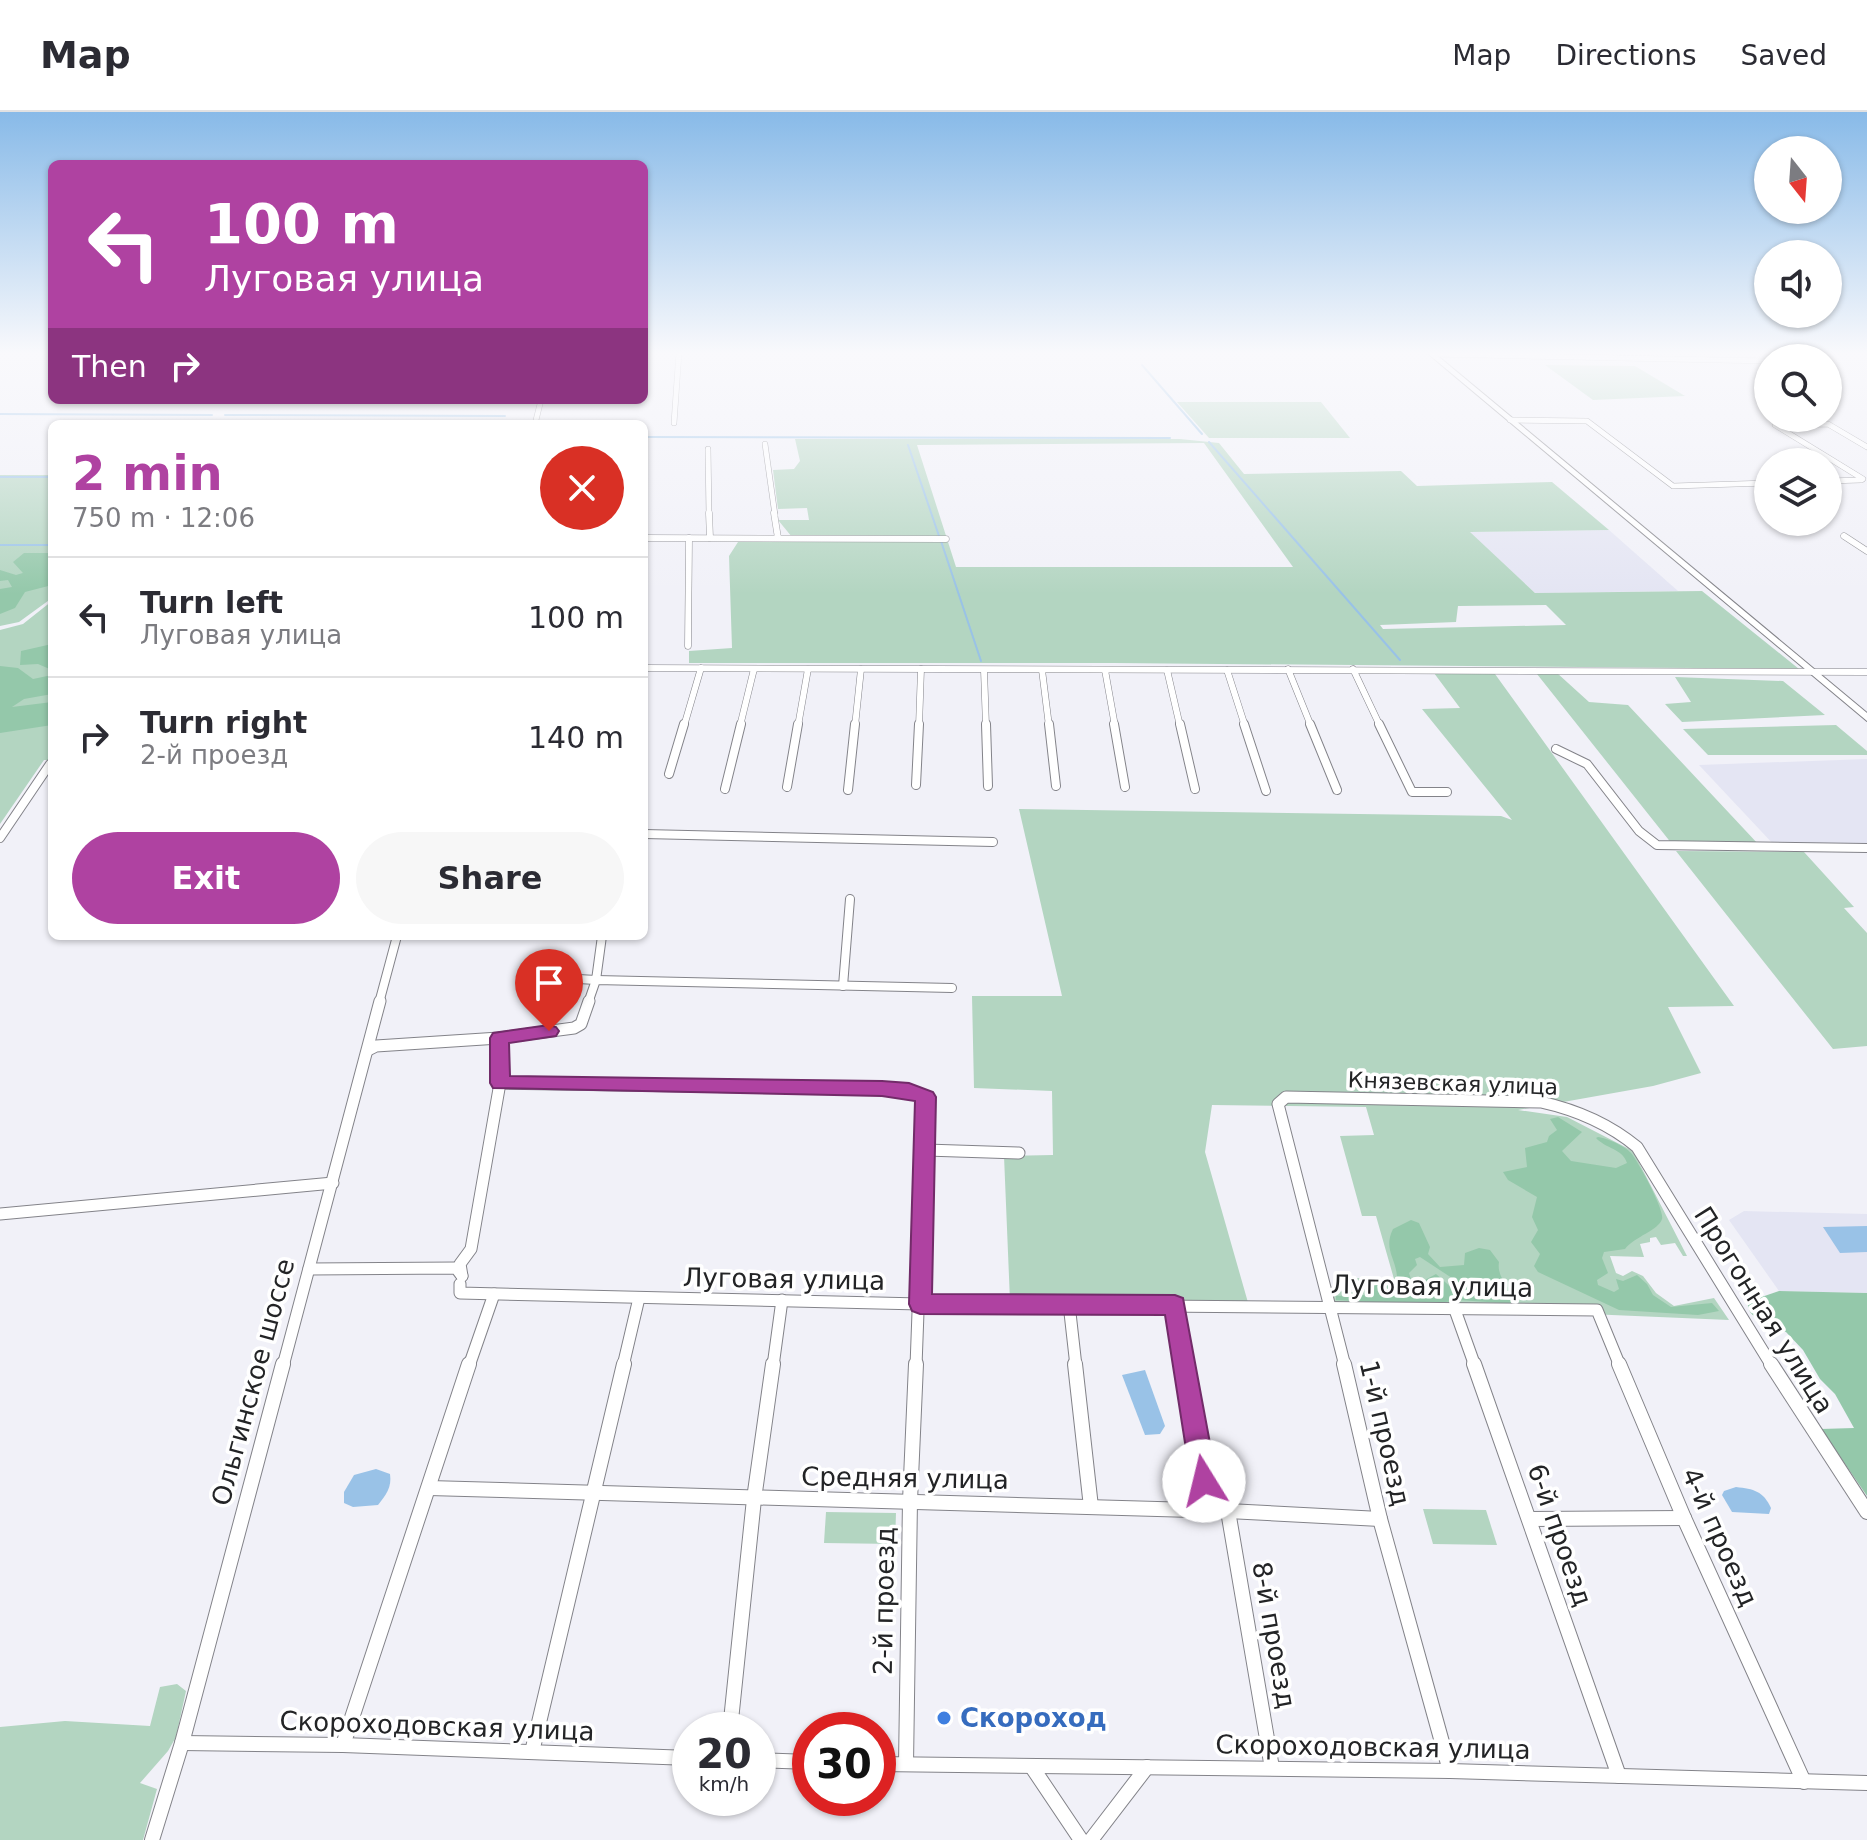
<!DOCTYPE html>
<html lang="en">
<head>
<meta charset="utf-8">
<style>
	:root { --surface:#fff; --page:#f7f7f7; --text:#2b2b33; --muted:#7c7c81; --line:#e1e1e2; --accent:#af42a1 }
	body { margin:0; font-family:"DejaVu Sans",sans-serif; background:var(--page); color:var(--text); height:100vh; display:flex; flex-direction:column; font-size:30px; white-space:nowrap }
	* { box-sizing:border-box; margin:0 }
	p { font-size:26px; color:var(--muted) }
	.icon { flex:none; width:44px; height:44px; fill:none; stroke:currentColor; stroke-width:2; stroke-linecap:round; stroke-linejoin:round }
	.map { position:relative; flex:1; overflow:hidden }
	.panel { position:absolute; left:48px; top:308px; width:600px; height:520px; display:flex; flex-direction:column; background:var(--surface); border-radius:12px; box-shadow:0 2px 6px #0004 }
	.panel>* { flex:none }
	.banner { position:absolute; left:48px; top:48px; width:600px; height:244px; border-radius:12px; box-shadow:0 2px 6px #0004; background:#af42a1; color:#fff; overflow:hidden }
	.needle { width:52px; rotate:163deg }
	.fabs { position:absolute; left:1754px; top:24px; display:grid; gap:16px }
	.fabs a { display:grid; place-items:center; width:88px; height:88px; border-radius:50%; background:var(--surface); box-shadow:0 2px 6px #0004; font-size:40px }
	.speed { position:absolute; left:672px; top:1600px; display:flex; gap:16px; font-size:40px; font-weight:700; text-align:center }
	.speed>* { display:grid; place-content:center; width:104px; height:104px; border-radius:50%; background:var(--surface); box-shadow:0 2px 6px #0004; line-height:1 }
	.speed small { font-size:20px; font-weight:400 }
	.speed .limit { border:12px solid #d22; background:#fff; color:#111 }
	.pin { position:absolute; display:grid; place-items:center; width:68px; height:68px; color:#fff; margin:-82px -34px; border-radius:50% 50% 50% 0; rotate:-45deg; box-shadow:0 0 8px #0007 }
	.pin .icon { rotate:45deg }
	.me { position:absolute; width:88px; margin:-44px; rotate:351deg; stroke-linejoin:round; filter:drop-shadow(0 0 6px #0008) }
	.turn { display:flex; align-items:center; gap:28px; height:168px; padding:0 24px; font-size:36px }
	.turn .icon { width:104px; height:104px; stroke-width:2.5 }
	.turn b { display:block; font-size:56px; line-height:68px }
	.then { display:flex; align-items:center; height:76px; padding:0 24px; background:#0003; gap:16px; font-size:30px }
	.round { display:grid; place-items:center; flex:none; width:84px; height:84px; border-radius:42px; background:var(--page) }
	.headline { display:flex; align-items:center; justify-content:space-between; height:136px; padding:0 24px }
	h1 { font-size:48px; font-weight:700; line-height:60px; color:var(--accent) }
	.primary-button { display:flex; gap:16px; margin-top:auto; padding:16px 24px }
	.primary-button a { flex:1; height:92px; border-radius:48px; background:var(--accent); color:#fff; font-size:32px; font-weight:700; line-height:92px; text-align:center }
	.primary-button a+a { background:var(--page); color:var(--text) }
	ul { padding:0; list-style:none }
	li { display:flex; align-items:center; gap:24px; height:120px; padding:0 24px; border-top:2px solid var(--line) }
	li div { flex:1 }
	li b { display:block; font-size:30px }
	li em { font-style:normal }
	header { display:flex; align-items:center; gap:48px; box-sizing:border-box; height:112px; padding:0 40px; background:var(--surface); border-bottom:2px solid var(--line) }
	header strong { font-size:38px }
	nav { display:flex; gap:44px; margin-inline-start:auto; font-size:28px }
	.map>svg:first-child { display:block }
</style>
</head>
<body>
<header>
<strong>Map</strong>
<nav><a>Map</a><a>Directions</a><a>Saved</a></nav>
</header>
<div class="map">
<svg width="1867" height="1728" viewBox="0 0 1867 1728">
	<rect width="100%" height="100%" fill="#f1f1f8"/>
	<g fill="#e4e5f3">
		<path d="M1609,418l69,61 -143,2 -66,-61z"/>
		<path d="M1867,647v84l-92,3 -76,-81z"/>
		<path d="M1744,1099l123,3v79l-88,-2 -50,-71z"/>
	</g>
	<g fill="#b3d5c1" fill-rule="evenodd">
		<path d="M1545,253l90,1 50,30 -92,4z"/>
		<path d="M1177,290h144l29,36h-141z"/>
		<path d="M795,327h385l39,4 25,31 157,-3 16,15 135,-4 57,48 -139,2 65,61 167,-2 97,78 -685,-6h-425v-12l43,-3 -3,-92 9,-14h54v-5l-14,-17h31l-2,-12 -29,1 -5,-39 21,-1 6,-8zM1204,331l89,124h-337l-39,-122zM1546,493l20,20 -183,4 -3,-4 76,-3 2,-16z"/>
		<path d="M0,363h52v123l-33,24 -19,4z"/>
		<path d="M52,489v159h-8l-44,64v-194l23,-6z"/>
		<path d="M1434,561l61,1 239,332 -66,1 33,66 -48,13 -135,24 49,7 66,34 54,105h-4l-8,-13 -14,2 -5,-8 -6,1v4l-10,2 4,13 -34,-1 6,17 7,3 9,-5 11,5 13,17 18,13 40,-8 15,22 -397,-17 -6,-13 34,3 -3,-15 37,1 -18,-63h-14l-22,-80 34,-1 -8,-28 -154,-2 -7,47 44,154 -239,-5 -6,-145 49,-1 -1,-64 -78,-3 -2,-92h90l-43,-187 482,7 11,4 -90,-111 38,-1z"/>
		<path d="M1557,561l32,29 39,3 131,140 -87,-1 -135,-170z"/>
		<path d="M1675,565l108,4 42,34 -143,7 -17,-18 26,-2z"/>
		<path d="M1836,613l31,26v4h-159l-25,-26z"/>
		<path d="M1676,739l128,1 50,55 -10,1 23,25v113l-34,3z"/>
		<path d="M1423,1397l63,1 11,35 -64,-1z"/>
		<path d="M826,1400l70,1 -1,31 -71,-1z"/>
		<path d="M177,1572l9,7 -10,46 -8,14 -28,32 17,6 -14,51h-143v-113l65,-6 85,5 10,-39z"/>
	</g>
	<g fill="#94c8aa" fill-rule="evenodd">
		<path d="M24,441h28v32l-27,7 -10,16 -15,6v-25l12,-2 -4,-7 -8,1v-11l16,5 7,-2 -10,-11z"/>
		<path d="M52,532v26l-14,-6 -18,1 1,-14z"/>
		<path d="M0,554l18,2 15,11 19,-4v19l-28,5 -12,8 40,-5v23l-52,8z"/>
		<path d="M1558,1005l24,15 -20,19 9,10 45,7 11,-5c-5,-15 -21,-14 -31,-25l2,-1c9,1 27,9 33,16 7,8 34,58 31,66 -3,11 -28,18 -37,30l-21,3 -2,6 6,15 -11,7 1,5 16,7 5,-3 -3,-10 7,2 14,-6 10,9 6,11 18,12 41,-4 7,8 -21,4 -79,-5 -81,-38 -4,-6 6,-12 -9,-12 7,-12 -6,-13 5,-20 -29,-17 -5,-8 24,-5 -2,-19 22,-6 2,-6 8,-6 -7,-11z"/>
		<path d="M1411,1108l8,3 11,24 -2,7 12,13 24,-2 1,-12 14,-5 11,2 9,12c-3,18 15,28 18,42l-59,-4 -30,5 -92,-5v-4l28,-1 3,-6 30,-12c-1,-19 -14,-28 -4,-48zM1420,1145l41,27 4,10 -11,-4 -18,-16 -11,6 2,7 -4,7 -8,-2 -6,-19 8,-8 -2,-6z"/>
		<path d="M1779,1179l88,2v203l-46,-67 33,-1 -19,-34 -15,-15 -17,-29 -17,-18 -24,-7 -12,-13 -3,-10z"/>
	</g>
	<g fill="#99c2e7">
		<path d="M1867,1114v26l-27,1 -17,-26z"/>
		<path d="M1145,1258l20,56 -5,8 -15,1 -23,-60z"/>
		<path d="M376,1357l14,5c2,13 -4,21 -12,31l-25,2 -9,-4v-11l10,-17z"/>
		<path d="M1736,1375c18,2 27,4 35,21l-2,6 -37,-2 -10,-17 2,-4z"/>
	</g>
	<g fill="none" stroke-linecap="round" stroke-linejoin="round">
		<g stroke="#99c2e7" stroke-width="2">
			<path d="M1142,253l60,69"/>
			<path d="M0,302l212,1"/>
			<path d="M225,303l280,1"/>
			<path d="M644,325l526,1"/>
			<path d="M1209,330l191,218"/>
			<path d="M908,333l31,91"/>
			<path d="M0,365h52"/>
			<path d="M941,429l40,120"/>
			<path d="M0,433h52"/>
		</g>
		<defs>
			<g id="street-far4">
				<path d="M1432,242l336,7"/>
				<path d="M1510,308l77,1 86,65 95,-3"/>
				<path d="M674,311l5,-71"/>
				<path d="M535,312l6,-24"/>
				<path d="M765,332l10,71"/>
				<path d="M708,337l1,66"/>
				<path d="M1863,367l-88,-54 53,-1 39,23"/>
				<path d="M1828,369l33,-1"/>
			</g>
			<g id="street-far3">
				<path d="M709,401l1,25"/>
				<path d="M774,401l4,25"/>
				<path d="M1844,424l23,15"/>
				<path d="M644,426l302,1"/>
				<path d="M688,534l1,-108"/>
				<path d="M644,556l1223,4"/>
				<path d="M1288,557l23,57"/>
				<path d="M1353,557l27,57"/>
				<path d="M984,558l2,56"/>
				<path d="M1042,558l7,56"/>
				<path d="M1105,558l10,56"/>
				<path d="M1167,558l13,56"/>
				<path d="M1227,558l18,56"/>
				<path d="M684,614l17,-58"/>
				<path d="M740,614l14,-57"/>
				<path d="M798,614l10,-57"/>
				<path d="M855,614l6,-57"/>
				<path d="M919,614l2,-57"/>
			</g>
			<g id="street-far2">
				<path d="M986,612l2,62"/>
				<path d="M1049,612l7,62"/>
				<path d="M1114,612l11,63"/>
				<path d="M1180,612l15,65"/>
				<path d="M1244,612l22,67"/>
				<path d="M1310,612l27,66"/>
				<path d="M1379,612l33,68h35"/>
				<path d="M1556,637l31,15 52,67 18,14 210,3"/>
				<path d="M669,662l15,-50"/>
				<path d="M916,673l3,-61"/>
				<path d="M787,675l11,-63"/>
				<path d="M725,677l16,-65"/>
				<path d="M848,678l7,-66"/>
				<path d="M644,722l349,8"/>
				<path d="M0,726l50,-74"/>
				<path d="M543,865l53,3 6,-44"/>
				<path d="M843,874l7,-87"/>
				<path d="M379,891l18,-67"/>
				<path d="M588,891l8,-23 356,8"/>
			</g>
			<g id="street-far1">
				<path d="M368,938l8,-4 123,-8 75,-10 7,-4 8,-23"/>
				<path d="M500,971l382,6 27,2 17,6 -10,269"/>
				<path d="M926,1038l93,3"/>
				<path d="M0,1102l333,-31"/>
				<path d="M309,1157l147,-1 6,8"/>
				<path d="M462,1164l-2,-12 11,-15 29,-166 -1,-45"/>
				<path d="M460,1172v9l460,11 677,6 23,56"/>
				<path d="M1069,1192l7,62"/>
				<path d="M1175,1193l10,61"/>
				<path d="M1455,1198l20,56"/>
				<path d="M283,1254l97,-365"/>
				<path d="M469,1254l25,-72"/>
				<path d="M623,1254l16,-68"/>
				<path d="M773,1254l9,-66"/>
				<path d="M1345,1254l-67,-262 8,-7 255,5c36,8 67,21 96,45l135,219"/>
			</g>
			<g id="street">
				<path d="M1075,1252l16,143"/>
				<path d="M1185,1252l24,147"/>
				<path d="M1344,1252l36,155 70,252"/>
				<path d="M1474,1252l145,412"/>
				<path d="M1619,1252l65,154 120,264"/>
				<path d="M1771,1252l96,148"/>
				<path d="M429,1376l799,23 152,8"/>
				<path d="M1228,1399l44,257"/>
				<path d="M1530,1407l154,-1"/>
				<path d="M730,1618l24,-231 19,-135"/>
				<path d="M182,1631l161,2 347,13"/>
				<path d="M343,1633l126,-381"/>
				<path d="M532,1640l92,-388"/>
				<path d="M758,1648l52,2"/>
				<path d="M878,1652l572,7 417,12"/>
				<path d="M906,1652l4,-263 6,-137"/>
				<path d="M1032,1655l49,73"/>
				<path d="M152,1728l30,-97 101,-379"/>
				<path d="M1091,1728l56,-73"/>
			</g>
			<path id="secondary" d="M1426,240h7l434,361v8z"/>
		</defs>
		<use href="#street-far4" stroke="#838389" stroke-width="6"/>
		<use href="#street-far3" stroke="#838389" stroke-width="7"/>
		<use href="#street-far2" stroke="#838389" stroke-width="10"/>
		<use href="#street-far1" stroke="#838389" stroke-width="13"/>
		<use href="#street" stroke="#838389" stroke-width="16"/>
		<use href="#secondary" stroke="#838389" stroke-width="2"/>
		<use href="#street-far4" stroke="#fff" stroke-width="5"/>
		<use href="#street-far3" stroke="#fff" stroke-width="6"/>
		<use href="#street-far2" stroke="#fff" stroke-width="8"/>
		<use href="#street-far1" stroke="#fff" stroke-width="11"/>
		<use href="#street" stroke="#fff" stroke-width="14"/>
		<use href="#secondary" fill="#fff" fill-rule="evenodd"/>
	</g>
	<linearGradient id="sky" x2="0" y2="1"><stop stop-color="#88bae8"/><stop offset="0.5" stop-color="#f9f9fc"/><stop offset="1" stop-color="#f9f9fc" stop-opacity="0"/></linearGradient>
	<rect width="1867" height="482" fill="url(#sky)"/>
	<path fill="#af42a1" stroke="#722b69" stroke-width="2" d="M549,913l7,2 3,4 -3,5 -47,7 1,33 372,5 27,2 24,9 3,5 -4,197 243,1 8,3 34,183 -4,9 -9,4 -9,-4 -4,-9 -26,-166 -245,-1 -8,-3 -3,-7 6,-203 -33,-5 -389,-8 -3,-5v-45l3,-5z"/>
	<circle fill="#3f7fe0" stroke="#fff" stroke-width="3" cx="944" cy="1606" r="8"/>
	<g text-anchor="middle" stroke-width="7" stroke-linejoin="round" paint-order="stroke">
		<g font-size="22" fill="#232426" stroke="#fff">
			<text transform="translate(1453 971) rotate(2)" y="8">Князевская улица</text>
		</g>
		<g font-size="26" fill="#232426" stroke="#fff">
			<text transform="translate(784 1167) rotate(1)" y="9">Луговая улица</text>
			<text transform="translate(1432 1174) rotate(1)" y="9">Луговая улица</text>
			<text transform="translate(1764 1198) rotate(58)" y="9">Прогонная улица</text>
			<text transform="translate(253 1270) rotate(-75)" y="9">Ольгинское шоссе</text>
			<text transform="translate(1385 1321) rotate(77)" y="9">1-й проезд</text>
			<text transform="translate(905 1366) rotate(1)" y="9">Средняя улица</text>
			<text transform="translate(1560 1423) rotate(71)" y="9">6-й проезд</text>
			<text transform="translate(1720 1425) rotate(66)" y="9">4-й проезд</text>
			<text transform="translate(884 1489) rotate(-89)" y="9">2-й проезд</text>
			<text transform="translate(1274 1523) rotate(80)" y="9">8-й проезд</text>
			<text transform="translate(437 1614) rotate(2)" y="9">Скороходовская улица</text>
			<text transform="translate(1373 1635) rotate(1)" y="9">Скороходовская улица</text>
		</g>
		<g font-size="26" font-weight="bold" fill="#366cbe" stroke="#fff" text-anchor="start">
			<text x="960" y="1615">Скороход</text>
		</g>
	</g>
</svg>
<div class="fabs">
<a><svg class="needle" viewBox="-14 -14 28 28"><path d="M0-13l5 13h-10z" fill="#e53935"/><path d="M0 13l5-13h-10z" fill="#7c7c81"/></svg></a>
<a><svg class="icon" aria-label="sound" viewBox="0 0 24 24"><path d="M4 9h4l5-4v14l-5-4H4zM17 9q2 3 0 6"/></svg></a>
<a><svg class="icon" aria-label="search" viewBox="0 0 24 24"><circle cx="10" cy="10" r="6"/><path d="M15 15l6 6"/></svg></a>
<a><svg class="icon" aria-label="layers" viewBox="0 0 24 24"><path d="M12 4l9 5-9 5-9-5zM3 14l9 5 9-5"/></svg></a>
</div>
<div class="speed"><div>20<small>km/h</small></div><div class="limit">30</div></div>
<div class="pin" style="left:549px;top:919px;background:#d93025"><svg class="icon" aria-label="arrive" viewBox="0 0 24 24"><path d="M6 21V4h12l-3 4 3 4H6"/></svg></div>
<svg class="me" style="left:1204px;top:1369px" viewBox="-20 -20 40 40"><circle r="19" fill="#fff"/><path d="M0-13L10 11 0 6-10 11z" fill="#af42a1"/></svg>
<div class="banner">
<div class="turn"><svg class="icon" aria-label="left" viewBox="0 0 24 24"><path d="M17 20v-9H6M10 6l-5 5 5 5"/></svg><div><b>100 m</b>Луговая улица</div></div>
<div class="then">Then<svg class="icon" aria-label="right" viewBox="0 0 24 24"><path d="M7 20v-9h11M14 6l5 5-5 5"/></svg></div>
</div>
<section class="panel">
<div class="headline"><div><h1>2 min</h1><p>750 m · 12:06</p></div><a class="round" style="background:#d93025;color:#fff"><svg class="icon" aria-label="close" viewBox="0 0 24 24"><path d="M6 6l12 12M18 6L6 18"/></svg></a></div>
<ul>
<li><svg class="icon" aria-label="left" viewBox="0 0 24 24"><path d="M17 20v-9H6M10 6l-5 5 5 5"/></svg><div><b>Turn left</b><p>Луговая улица</p></div><em>100 m</em></li>
<li><svg class="icon" aria-label="right" viewBox="0 0 24 24"><path d="M7 20v-9h11M14 6l5 5-5 5"/></svg><div><b>Turn right</b><p>2-й проезд</p></div><em>140 m</em></li>
</ul>
<div class="primary-button"><a>Exit</a><a>Share</a></div>
</section>
</div>
</body>
</html>
